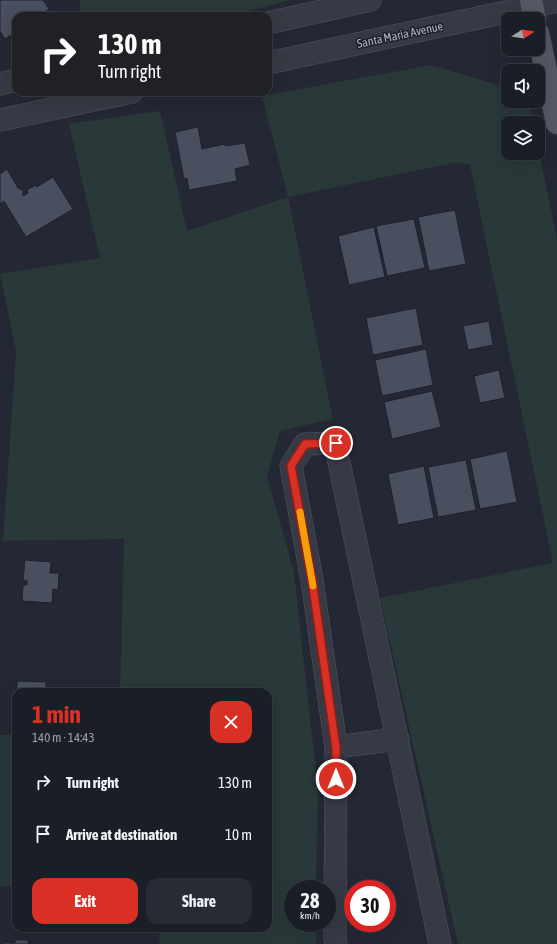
<!DOCTYPE html>
<html lang="en">
<head>
<meta charset="utf-8">
<style>
	:root { --surface:#1a1e27; --page:#272b33; --text:#f1f3f6; --muted:#9fa2a7; --line:#383c44; --accent:#d93025 }
	body { margin:0; font-family:"Asap Condensed",sans-serif; background:var(--page); color:var(--text); height:100vh; display:flex; flex-direction:column; font-size:15px; white-space:nowrap }
	* { box-sizing:border-box; margin:0 }
	p { font-size:13px; color:var(--muted) }
	.icon { flex:none; width:22px; height:22px; fill:none; stroke:currentColor; stroke-width:2; stroke-linecap:round; stroke-linejoin:round }
	.map { position:relative; flex:1; overflow:hidden }
	.sheet { position:absolute; left:12px; top:688px; width:260px; height:244px; display:flex; flex-direction:column; background:var(--surface); border-radius:12px; box-shadow:0 4px 16px #0002,0 0 0 1px var(--line) }
	.sheet>* { flex:none }
	.banner { position:absolute; left:12px; top:12px; width:260px; height:84px; border-radius:12px; box-shadow:0 4px 16px #0002,0 0 0 1px var(--line); background:#202124; color:#fff; overflow:hidden }
	.needle { width:26px; rotate:78deg }
	.tools { position:absolute; left:501px; top:12px; display:grid; gap:8px }
	.tools a { display:grid; place-items:center; width:44px; height:44px; border-radius:8px; background:var(--surface); box-shadow:0 4px 16px #0002,0 0 0 1px var(--line); font-size:20px }
	.speed { position:absolute; left:284px; top:880px; display:flex; gap:8px; font-size:20px; font-weight:700; text-align:center }
	.speed>* { display:grid; place-content:center; width:52px; height:52px; border-radius:50%; background:var(--surface); box-shadow:0 4px 16px #0002,0 0 0 1px var(--line); line-height:1 }
	.speed small { font-size:10px; font-weight:400 }
	.speed .limit { border:6px solid #d22; background:#fff; color:#111 }
	.pin { position:absolute; display:grid; place-items:center; width:34px; height:34px; color:#fff; margin:-17px; border:2px solid #fff; border-radius:50%; box-shadow:0 1px 4px #0007 }
	.me { position:absolute; width:44px; margin:-22px; rotate:0deg; stroke-linejoin:round; filter:drop-shadow(0 0 3px #0008) }
	.turn { display:flex; align-items:center; gap:14px; height:84px; padding:0 20px; font-size:18px }
	.turn .icon { width:52px; height:52px; stroke-width:2.5 }
	.turn b { display:block; font-size:28px; line-height:34px }
	.round { display:grid; place-items:center; flex:none; width:42px; height:42px; border-radius:12px; background:var(--page) }
	.summary { display:flex; align-items:center; justify-content:space-between; height:68px; padding:0 20px }
	h1 { font-size:24px; font-weight:700; line-height:30px; color:var(--accent) }
	.primary-button { display:flex; gap:8px; margin-top:auto; padding:8px 20px }
	.primary-button a { flex:1; height:46px; border-radius:12px; background:var(--accent); color:#fff; font-size:16px; font-weight:700; line-height:46px; text-align:center }
	.primary-button a+a { background:var(--page); color:var(--text) }
	ul { padding:0; list-style:none }
	li { display:flex; align-items:center; gap:12px; height:52px; padding:0 20px }
	li div { flex:1 }
	li b { display:block; font-size:15px }
	li em { font-style:normal }
	.map>svg:first-child { display:block }
</style>
</head>
<body>
<div class="map">
<svg width="557" height="944" viewBox="0 0 557 944">
	<rect width="100%" height="100%" fill="#232834"/>
	<g fill="#293839">
		<path d="M80,0h210l-59,16h-151z"/>
		<path d="M431,65l77,23v13h21l4,22h-25v30h30v-7l19,93v705h-99l-78,-346 173,-35 -83,-398 -12,-3 -170,35 45,222 -53,12 -13,46 27,95 24,218 -2,99h-23v34h23v21h-156l-2,-16h110v-236h-148l4,-153 -121,2 13,-190 -16,-77 100,-16 -31,-134 91,-13 27,120 101,-34 -26,-101z"/>
		<path d="M16,734v153l-16,-1v-151z"/>
	</g>
	<g fill="#494f5e" stroke="#1d222c">
		<path d="M0,0h43l6,9 -10,7h-23v16l-11,7 -5,-8z"/>
		<path d="M198,127l4,22 23,-5v2l20,-3 5,22 -15,4 2,12 -48,9 -2,-12 -3,1 -9,-47z"/>
		<path d="M7,169l11,19 5,2v6l5,-3 -1,-3 9,-5 1,2 16,-10 20,32 -47,28 -22,-36 -4,3v-30z"/>
		<path d="M455,210l11,54 -37,7 -11,-54z"/>
		<path d="M414,219l11,49 -38,8 -11,-50z"/>
		<path d="M374,227l11,50 -36,8 -11,-49z"/>
		<path d="M416,308l7,37 -50,10 -7,-37z"/>
		<path d="M489,321l4,24 -25,5 -5,-24z"/>
		<path d="M426,349l7,36 -51,11 -7,-36z"/>
		<path d="M499,370l6,28 -25,5 -6,-27z"/>
		<path d="M432,391l9,36 -49,12 -8,-37z"/>
		<path d="M507,451l10,51 -37,7 -10,-50z"/>
		<path d="M466,460l10,50 -38,7 -10,-50z"/>
		<path d="M424,466l10,52 -36,7 -10,-51z"/>
		<path d="M25,560l26,2 -1,11h9l-1,17 -5,-1 -1,14 -30,-2 1,-16h4v-4l-4,-1z"/>
		<path d="M17,681l29,1v10h-30v20h-3v-22h4z"/>
		<path d="M15,940h13v3l7,1h-32v-2l12,1z"/>
	</g>
	<g fill="none" stroke-linecap="round" stroke-linejoin="round">
		<defs>
			<g id="minor">
				<path d="M268,23l102,-23"/>
				<path d="M268,63l289,-62"/>
				<path d="M0,84l16,-4"/>
				<path d="M0,120l132,-28"/>
				<path d="M336,747l62,-8"/>
				<path d="M336,944l-1,-7 1,-190 -24,-167 -21,-114 14,-22 30,-1 105,501"/>
			</g>
			<g id="major">
				<path d="M531,0l4,19"/>
				<path d="M538,33l19,90"/>
			</g>
		</defs>
		<use href="#minor" stroke="#515560" stroke-width="23"/>
		<use href="#major" stroke="#3f444f" stroke-width="23"/>
		<use href="#minor" stroke="#363a45" stroke-width="22"/>
		<use href="#major" stroke="#545965" stroke-width="22"/>
	</g>
	<g fill="none" stroke-linecap="round" stroke-linejoin="round">
		<defs>
			<path id="route" d="M336,443l-31,1 -14,22 21,114 24,168v31"/>
		</defs>
		<use href="#route" stroke="#8d1f18" stroke-width="10"/>
		<use href="#route" stroke="#d93025" stroke-width="7"/>
		<path stroke="#f59e0b" stroke-width="7" d="M300,512l13,74"/>
	</g>
	<g text-anchor="middle" stroke-width="3" stroke-linejoin="round" paint-order="stroke">
		<g font-size="12" fill="#b1b5c2" stroke="#1b202a">
			<text transform="translate(400 35) rotate(-12)" y="4">Santa Maria Avenue</text>
		</g>
	</g>
</svg>
<div class="tools">
<a><svg class="needle" viewBox="-14 -14 28 28"><path d="M0-13l5 13h-10z" fill="#e53935"/><path d="M0 13l5-13h-10z" fill="#9fa2a7"/></svg></a>
<a><svg class="icon" aria-label="sound" viewBox="0 0 24 24"><path d="M4 9h4l5-4v14l-5-4H4zM17 9q2 3 0 6"/></svg></a>
<a><svg class="icon" aria-label="layers" viewBox="0 0 24 24"><path d="M12 4l9 5-9 5-9-5zM3 14l9 5 9-5"/></svg></a>
</div>
<div class="speed"><div>28<small>km/h</small></div><div class="limit">30</div></div>
<div class="pin" style="left:336px;top:443px;background:#d93025"><svg class="icon" aria-label="arrive" viewBox="0 0 24 24"><path d="M6 21V4h12l-3 4 3 4H6"/></svg></div>
<svg class="me" style="left:336px;top:779px" viewBox="-20 -20 40 40"><circle r="17" fill="#d93025" stroke="#fff" stroke-width="3"/><path d="M0-11L8 9 0 5-8 9z" fill="#fff"/></svg>
<div class="banner">
<div class="turn"><svg class="icon" aria-label="right" viewBox="0 0 24 24"><path d="M7 20v-9h11M14 6l5 5-5 5"/></svg><div><b>130 m</b>Turn right</div></div>
</div>
<section class="sheet">
<div class="summary"><div><h1>1 min</h1><p>140 m · 14:43</p></div><a class="round" style="background:#d93025;color:#fff"><svg class="icon" aria-label="close" viewBox="0 0 24 24"><path d="M6 6l12 12M18 6L6 18"/></svg></a></div>
<ul>
<li><svg class="icon" aria-label="right" viewBox="0 0 24 24"><path d="M7 20v-9h11M14 6l5 5-5 5"/></svg><div><b>Turn right</b></div><em>130 m</em></li>
<li><svg class="icon" aria-label="arrive" viewBox="0 0 24 24"><path d="M6 21V4h12l-3 4 3 4H6"/></svg><div><b>Arrive at destination</b></div><em>10 m</em></li>
</ul>
<div class="primary-button"><a>Exit</a><a>Share</a></div>
</section>
</div>
</body>
</html>
